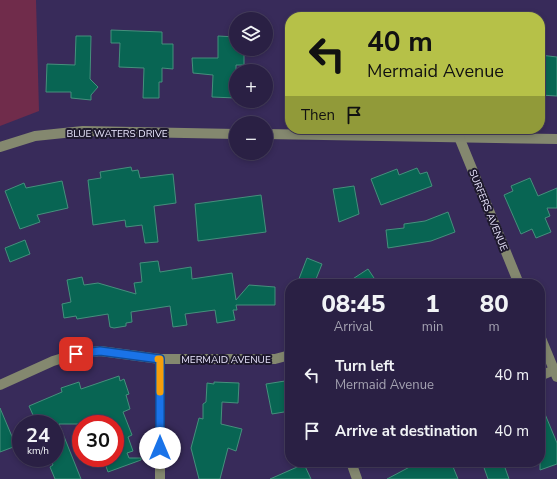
<!DOCTYPE html>
<html lang="en">
<head>
<meta charset="utf-8">
<style>
	:root { --surface:#2a2044; --page:#32284b; --text:#f1f3f6; --muted:#a5a3b2; --line:#463e5d }
	body { margin:0; font-family:"Nunito Sans",sans-serif; background:var(--page); color:var(--text); height:100vh; display:flex; flex-direction:column; font-size:15px; white-space:nowrap }
	* { box-sizing:border-box; margin:0 }
	p { font-size:13px; color:var(--muted) }
	.icon { flex:none; width:22px; height:22px; fill:none; stroke:currentColor; stroke-width:2; stroke-linecap:round; stroke-linejoin:round }
	.map { position:relative; flex:1; overflow:hidden }
	.sheet { position:absolute; left:285px; top:279px; width:260px; height:188px; display:flex; flex-direction:column; background:var(--surface); border-radius:16px; box-shadow:0 2px 6px #0003,0 0 0 1px var(--line) }
	.sheet>* { flex:none }
	.guide { position:absolute; left:285px; top:12px; width:260px; height:122px; border-radius:16px; box-shadow:0 2px 6px #0003,0 0 0 1px var(--line); background:#b6c148; color:#111; overflow:hidden }
	.buttons { position:absolute; left:229px; top:12px; display:grid; gap:8px }
	.buttons a { display:grid; place-items:center; width:44px; height:44px; border-radius:50%; background:var(--surface); box-shadow:0 2px 6px #0003,0 0 0 1px var(--line); font-size:20px }
	.speed { position:absolute; left:12px; top:415px; display:flex; gap:8px; font-size:20px; font-weight:700; text-align:center }
	.speed>* { display:grid; place-content:center; width:52px; height:52px; border-radius:50%; background:var(--surface); box-shadow:0 2px 6px #0003,0 0 0 1px var(--line); line-height:1 }
	.speed small { font-size:10px; font-weight:400 }
	.speed .limit { border:6px solid #d22; background:#fff; color:#111 }
	.pin { position:absolute; display:grid; place-items:center; width:34px; height:34px; color:#fff; margin:-17px; border-radius:8px; box-shadow:0 2px 6px #0006 }
	.me { position:absolute; width:44px; margin:-22px; rotate:0deg; stroke-linejoin:round; filter:drop-shadow(0 0 3px #0008) }
	.turn { display:flex; align-items:center; gap:14px; height:84px; padding:0 16px; font-size:18px }
	.turn .icon { width:52px; height:52px; stroke-width:2.5 }
	.turn b { display:block; font-size:28px; line-height:34px }
	.then { display:flex; align-items:center; height:38px; padding:0 16px; background:#0003; gap:8px; font-size:15px }
	.eta { display:flex; justify-content:space-evenly; align-items:center; height:68px; text-align:center }
	.eta b { font-size:24px; font-weight:800; line-height:28px }
	ul { padding:0; list-style:none }
	li { display:flex; align-items:center; gap:12px; height:56px; padding:0 16px }
	li div { flex:1 }
	li b { display:block; font-size:15px }
	li em { font-style:normal }
	.map>svg:first-child { display:block }
</style>
</head>
<body>
<div class="map">
<svg width="557" height="479" viewBox="0 0 557 479">
	<rect width="100%" height="100%" fill="#382b5a"/>
	<path fill="#702c4b" d="M0,0h36l3,111 -39,15z"/>
	<g fill="#086553" stroke="#45907c">
		<path d="M111,30l51,2v12h11v25l-11,-1v14h-3v16h-16l1,-30 -25,-1 1,-24h-9z"/>
		<path d="M76,36h15l-1,43 8,8 -7,8v5l-20,-2v-6h-25l1,-28 28,1z"/>
		<path d="M218,36l18,1v12h8v16h-8v33l-24,-1 1,-22 -20,-2 -1,-15h26z"/>
		<path d="M540,55l17,2v39l-17,-1z"/>
		<path d="M131,167l1,4 6,-1 2,8 33,-4 3,29 -22,3 4,36 -13,1 -3,-18 -16,2 -1,-7 -32,5 -5,-45 13,-2 -1,-6z"/>
		<path d="M417,168l3,6 7,-2 5,14 -51,19 -10,-26 26,-10 2,6z"/>
		<path d="M530,178l8,18 19,-8v20h-10l3,8 -5,2 6,14 -15,6 -4,-9 -11,5 -17,-39 9,-4 -2,-5z"/>
		<path d="M62,181l6,27 -31,7 3,7 -20,7 -15,-38 19,-8 2,5z"/>
		<path d="M354,186l5,28 -20,8 -6,-33z"/>
		<path d="M261,195l5,37 -68,9 -3,-37z"/>
		<path d="M448,212l7,20 -24,9 -43,7 -2,-18 18,-2v-4l21,-3z"/>
		<path d="M25,240l5,14 -20,8 -5,-14z"/>
		<path d="M307,258l15,6 -8,20h-17z"/>
		<path d="M158,261l2,11 31,-5 1,12 40,-6 4,27 13,-15 26,2v18h-39l1,5h-4l2,10 -18,3 -2,-13 -30,4 2,11 -14,2 -3,-21 -39,6 1,10 -6,1v3l-12,2 -4,-1 -2,-13 -31,5 -1,-3 -12,2 -2,-14 9,-2 -4,-22 15,-3 2,8 14,-2 38,11 -2,-11 8,-1 -2,-19z"/>
		<path d="M368,269l10,15h-33z"/>
		<path d="M119,376l1,5 4,-2 5,15 -3,1 4,14 -7,3 9,23 -4,2 5,14 -6,2 2,5h12v2l-33,12 -5,-14h12v-34h-56l22,55h-26l-5,-12 3,-2 -3,-7h5v-34h-18l-8,-18 33,-14 -1,-4 18,-6 2,7z"/>
		<path d="M285,381l5,30 -18,3 -6,-30z"/>
		<path d="M214,382l25,1 -1,20 -16,-1 -1,22 21,5 -6,22 -8,-3 -8,31h-21l-8,-31 8,-30 4,1v-15l3,-2 1,-19 7,1z"/>
		<path d="M540,402l17,41v21l-17,6z"/>
		<path d="M0,408l16,38 -16,6z"/>
		<path d="M419,462h32l7,17h-71z"/>
		<path d="M482,462h21l6,17h-21z"/>
		<path d="M304,464l7,15h-41z"/>
	</g>
	<g fill="none" stroke-linecap="round" stroke-linejoin="round">
		<g stroke="#84886f" stroke-width="10">
			<path d="M266,134l291,5"/>
			<path d="M459,137l60,147"/>
			<path d="M0,147l35,-11 48,-5 153,3"/>
			<path d="M540,336l17,41"/>
			<path d="M540,376l14,-6"/>
			<path d="M0,385l53,-24 23,-7 24,-3 60,8h115l15,-4"/>
			<path d="M351,462l6,17"/>
			<path d="M160,479v-120"/>
		</g>
	</g>
	<g fill="none" stroke-linecap="round" stroke-linejoin="round">
		<defs>
			<path id="route" d="M76,354l24,-3 60,8v89"/>
		</defs>
		<use href="#route" stroke="#114b97" stroke-width="10"/>
		<use href="#route" stroke="#1a73e8" stroke-width="7"/>
		<path stroke="#f59e0b" stroke-width="7" d="M158,359h2v33"/>
	</g>
	<g text-anchor="middle" stroke-width="4" stroke-linejoin="round" paint-order="stroke">
		<g font-size="10" fill="#ebe7ff" stroke="#1e192e">
			<text x="117" y="137">BLUE WATERS DRIVE</text>
			<text transform="translate(489 210) rotate(68)" y="4">SURFERS AVENUE</text>
			<text x="226" y="363">MERMAID AVENUE</text>
		</g>
	</g>
</svg>
<div class="buttons">
<a><svg class="icon" aria-label="layers" viewBox="0 0 24 24"><path d="M12 4l9 5-9 5-9-5zM3 14l9 5 9-5"/></svg></a>
<a>+</a>
<a>−</a>
</div>
<div class="speed"><div>24<small>km/h</small></div><div class="limit">30</div></div>
<div class="pin" style="left:76px;top:354px;background:#d93025"><svg class="icon" aria-label="arrive" viewBox="0 0 24 24"><path d="M6 21V4h12l-3 4 3 4H6"/></svg></div>
<svg class="me" style="left:160px;top:448px" viewBox="-20 -20 40 40"><circle r="19" fill="#fff"/><path d="M0-13L10 11 0 6-10 11z" fill="#1a73e8"/></svg>
<div class="guide">
<div class="turn"><svg class="icon" aria-label="left" viewBox="0 0 24 24"><path d="M17 20v-9H6M10 6l-5 5 5 5"/></svg><div><b>40 m</b>Mermaid Avenue</div></div>
<div class="then">Then<svg class="icon" aria-label="arrive" viewBox="0 0 24 24"><path d="M6 21V4h12l-3 4 3 4H6"/></svg></div>
</div>
<section class="sheet">
<div class="eta">
<div><b>08:45</b><p>Arrival</p></div>
<div><b>1</b><p>min</p></div>
<div><b>80</b><p>m</p></div>
</div>
<ul>
<li><svg class="icon" aria-label="left" viewBox="0 0 24 24"><path d="M17 20v-9H6M10 6l-5 5 5 5"/></svg><div><b>Turn left</b><p>Mermaid Avenue</p></div><em>40 m</em></li>
<li><svg class="icon" aria-label="arrive" viewBox="0 0 24 24"><path d="M6 21V4h12l-3 4 3 4H6"/></svg><div><b>Arrive at destination</b></div><em>40 m</em></li>
</ul>
</section>
</div>
</body>
</html>
